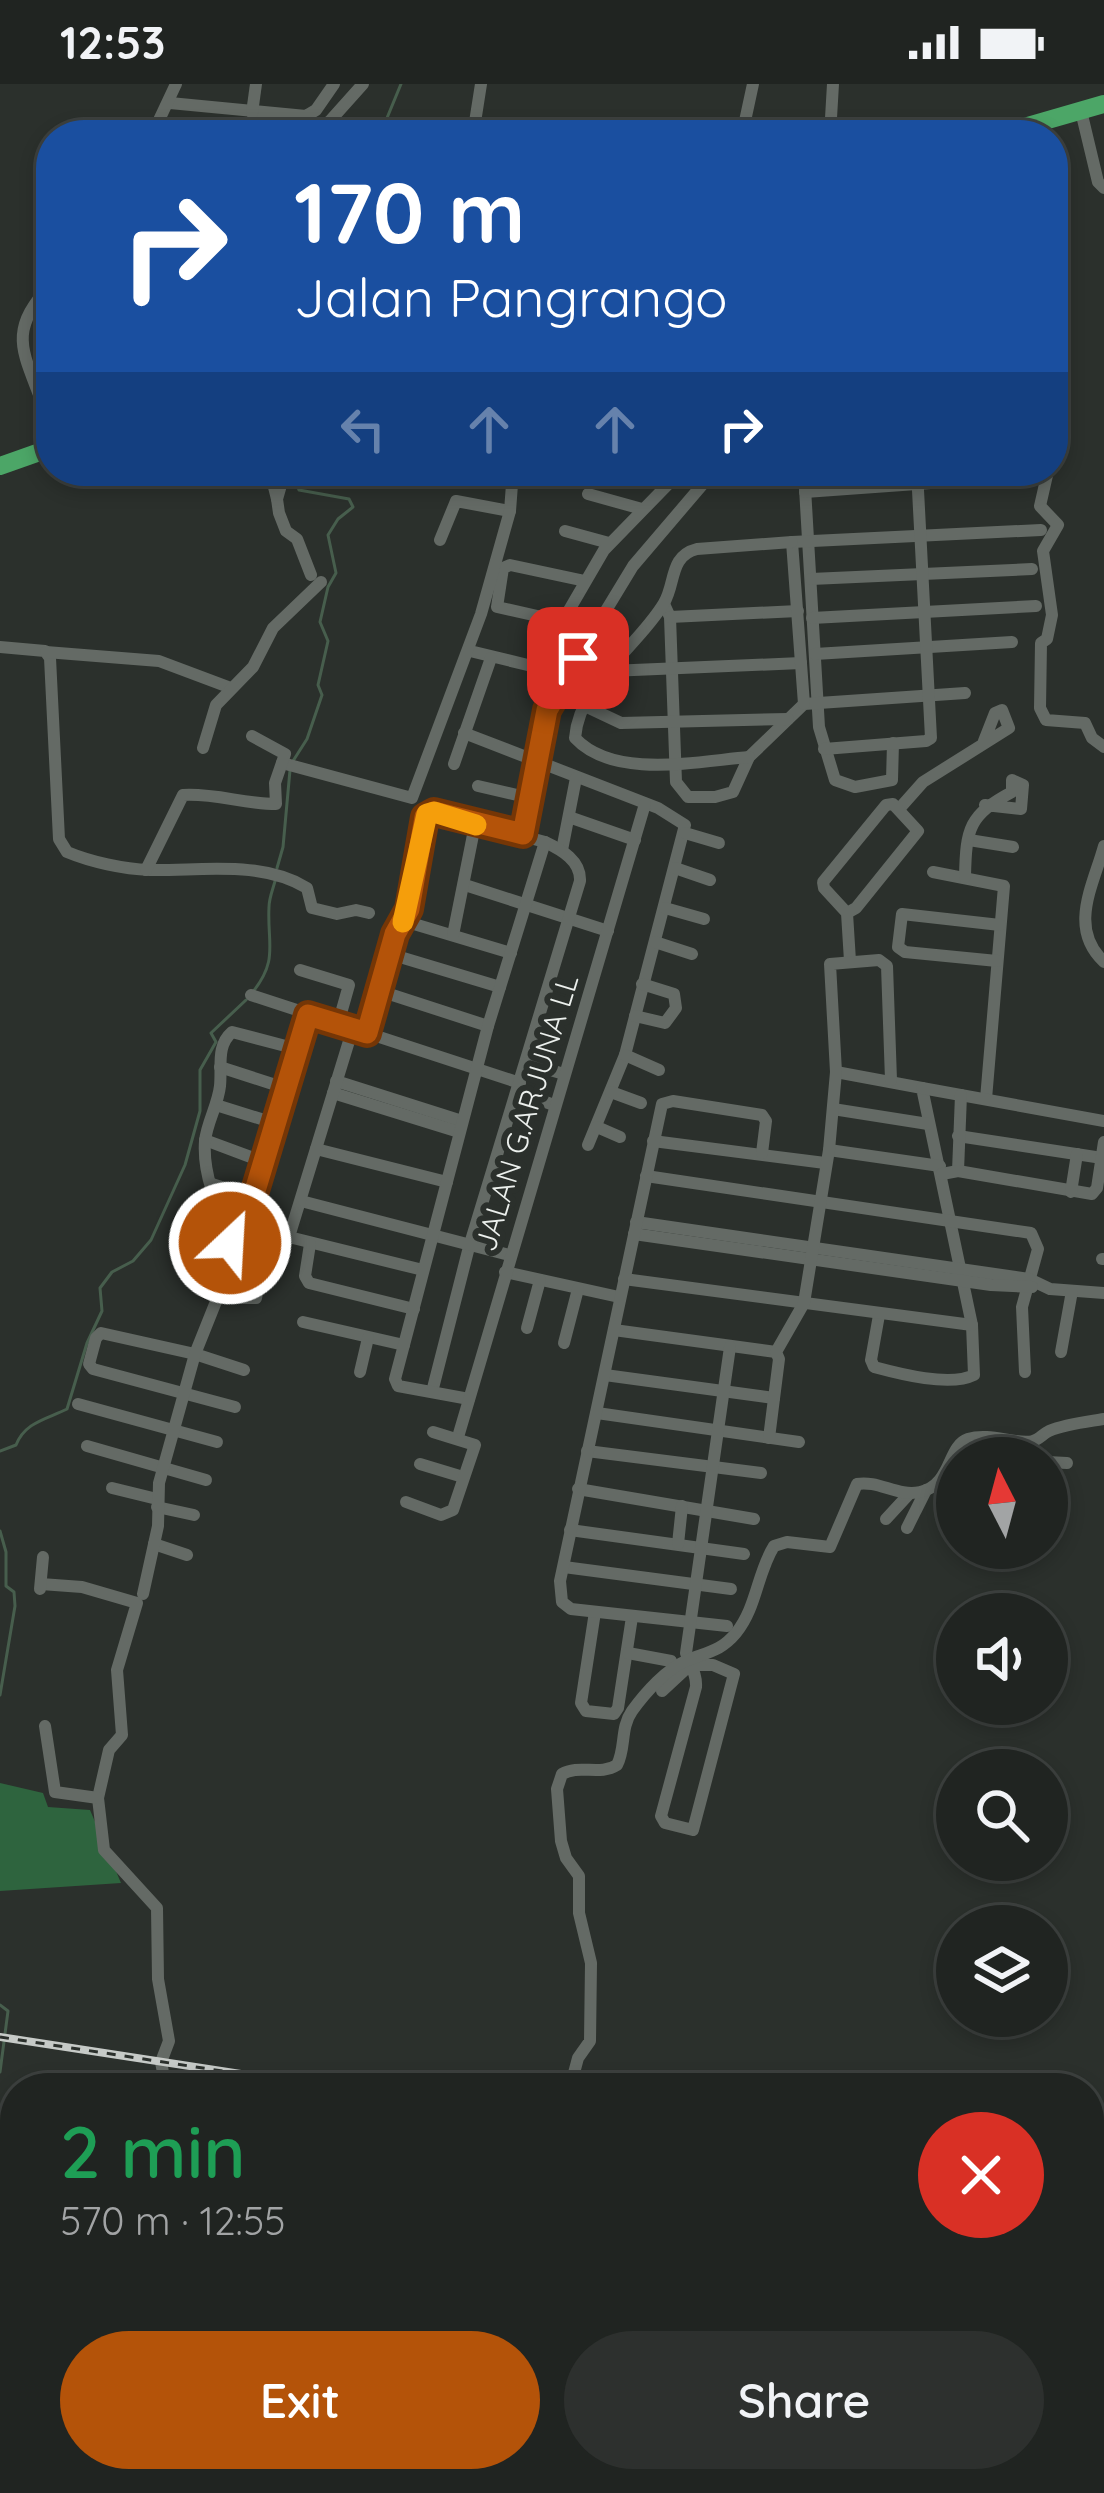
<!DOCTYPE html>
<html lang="en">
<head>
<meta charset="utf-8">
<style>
	:root { --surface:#202421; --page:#2d302e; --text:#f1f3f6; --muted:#a2a4a5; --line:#3d413f; --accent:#b45309 }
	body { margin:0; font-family:Quicksand,sans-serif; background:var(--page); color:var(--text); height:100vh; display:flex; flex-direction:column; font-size:45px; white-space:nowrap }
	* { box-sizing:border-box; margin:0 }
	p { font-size:39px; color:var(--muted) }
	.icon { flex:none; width:66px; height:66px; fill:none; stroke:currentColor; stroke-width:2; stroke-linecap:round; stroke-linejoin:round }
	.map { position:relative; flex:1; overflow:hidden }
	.sheet { position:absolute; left:0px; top:1989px; width:1104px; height:420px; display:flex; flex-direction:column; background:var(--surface); border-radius:48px 48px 0 0; box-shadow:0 6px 18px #0003,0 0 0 3px var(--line) }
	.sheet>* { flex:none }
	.banner { position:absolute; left:36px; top:36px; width:1032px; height:366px; border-radius:48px; box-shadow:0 6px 18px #0003,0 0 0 3px var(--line); background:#1a4fa0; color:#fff; overflow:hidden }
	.needle { width:78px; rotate:354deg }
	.fabs { position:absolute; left:936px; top:1353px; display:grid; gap:24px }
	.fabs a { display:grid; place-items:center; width:132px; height:132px; border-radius:50%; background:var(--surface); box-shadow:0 6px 18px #0003,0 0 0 3px var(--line); font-size:60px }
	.pin { position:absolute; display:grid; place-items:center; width:102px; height:102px; color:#fff; margin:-51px; border-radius:24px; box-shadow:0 6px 18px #0006 }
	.me { position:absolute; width:132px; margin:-66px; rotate:25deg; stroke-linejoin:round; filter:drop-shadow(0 0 9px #0008) }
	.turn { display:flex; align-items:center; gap:42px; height:252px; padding:0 60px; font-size:54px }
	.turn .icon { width:156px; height:156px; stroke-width:2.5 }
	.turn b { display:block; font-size:84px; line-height:102px }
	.lanes { display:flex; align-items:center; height:114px; padding:0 60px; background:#0003; justify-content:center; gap:60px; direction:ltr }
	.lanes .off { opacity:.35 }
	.round { display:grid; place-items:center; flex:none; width:126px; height:126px; border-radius:63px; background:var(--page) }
	.headline { display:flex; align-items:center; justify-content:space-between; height:204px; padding:0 60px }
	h1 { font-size:72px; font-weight:600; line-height:90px; color:#1e9e55 }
	.action { display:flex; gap:24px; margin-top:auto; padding:24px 60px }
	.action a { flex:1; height:138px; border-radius:72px; background:var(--accent); color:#fff; font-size:48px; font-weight:600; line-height:138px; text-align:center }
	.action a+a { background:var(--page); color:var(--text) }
	.status { display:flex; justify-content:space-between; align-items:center; height:84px; padding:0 60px; background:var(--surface); direction:ltr }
	.status svg { height:33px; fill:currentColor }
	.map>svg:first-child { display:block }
</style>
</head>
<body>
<div class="status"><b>12:53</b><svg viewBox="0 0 49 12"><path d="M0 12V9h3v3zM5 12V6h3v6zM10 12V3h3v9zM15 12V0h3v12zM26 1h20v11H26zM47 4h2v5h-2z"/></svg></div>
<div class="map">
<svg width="1104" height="2409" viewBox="0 0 1104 2409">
	<rect width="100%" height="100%" fill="#2b302c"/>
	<path fill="#2e643e" d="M0,1699l43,10 5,14 42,3 31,73 -121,8z"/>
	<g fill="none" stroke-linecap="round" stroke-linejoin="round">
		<g stroke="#475e4d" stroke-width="3">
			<path d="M380,51l21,-51"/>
			<path d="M292,387l7,19 50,9 4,8 -15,12 -10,16 8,38 -8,14 -8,35 8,19 -10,44 4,10 -15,44 -14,22"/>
			<path d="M277,784l6,-21 7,-77"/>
			<path d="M252,909c27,-33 15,-49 17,-86 0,-10 5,-20 7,-30"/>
			<path d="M0,1367l16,-6c9,-23 31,-26 51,-36l20,-66 15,-32 -2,-23 12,-16 21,-11 18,-21 34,-75 15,-54v-41l16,-28 -5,-9 35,-33"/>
			<path d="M0,1447l6,21v34l8,6 1,14 -15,89"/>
			<path d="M0,1921l8,6 -8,61"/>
			<path d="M0,2057l15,28"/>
			<path d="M17,2409l18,-15"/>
		</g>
		<g stroke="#646a65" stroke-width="12">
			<path d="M170,19l136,13 10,-6 18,-26"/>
			<path d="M1081,27l17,71 6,6"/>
			<path d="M252,29l4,-29"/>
			<path d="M152,51l24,-51"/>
			<path d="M281,51l48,-13 34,-38"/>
			<path d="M473,51l8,-51"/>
			<path d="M742,51l11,-51"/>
			<path d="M830,51l3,-51"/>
			<path d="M48,365c-2,-16 -1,-33 -7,-49 -19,-51 -33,-69 10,-116"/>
			<path d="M270,387l7,28"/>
			<path d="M285,387l-8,28 2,14 7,18 11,8 14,36"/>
			<path d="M804,387l15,256 16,53 20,7 37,-7 1,-37"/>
			<path d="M1048,387l-8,35 18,19 -15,26 9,64 -5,24 -6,4 -1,65 6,12 39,3 7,15 12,9"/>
			<path d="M805,408l225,-16"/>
			<path d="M588,410l54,15"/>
			<path d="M565,447l44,12"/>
			<path d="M440,456l16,-39 54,10"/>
			<path d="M811,495l221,-10"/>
			<path d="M664,520l6,13 6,165 12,15h27l18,-5 16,-35 55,-53 161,-11"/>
			<path d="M670,533l128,-6"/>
			<path d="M812,534l224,-12"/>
			<path d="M564,538l-67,-15 6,-39 7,-3 75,16"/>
			<path d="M0,563l45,4 5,7 9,181 8,13c24,10 56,17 83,18 50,1 112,-10 157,18l5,20 25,6 19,-4 13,3"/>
			<path d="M470,567l66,16 28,12"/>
			<path d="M46,568l113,9 72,27"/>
			<path d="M815,570l197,-12"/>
			<path d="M536,583l68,-117 74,-76"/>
			<path d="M610,587l191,-8"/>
			<path d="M804,620l-12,-162 249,-12"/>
			<path d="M585,622l36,17 167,-4"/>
			<path d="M464,649l194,75 27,17 -60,230 -37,90"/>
			<path d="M203,664l13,-43 37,-38 20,-39 48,-46"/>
			<path d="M824,665l102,-8 5,-3 -14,-267"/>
			<path d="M749,673c-50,4 -135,23 -174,-19 4,-55 63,-91 89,-135 12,-20 5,-47 33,-54l95,-7"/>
			<path d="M282,679l130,35 69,-184 29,-103 3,-40"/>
			<path d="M454,680l37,-106"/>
			<path d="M478,702l52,12"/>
			<path d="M899,725l24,-27 86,-54 -7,-18 -7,3 -11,28"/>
			<path d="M569,733l66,23"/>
			<path d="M685,749l34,10"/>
			<path d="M523,750l28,-133 82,-135 81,-95"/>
			<path d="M969,756l44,7"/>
			<path d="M1104,762c-11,40 -36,82 0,116"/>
			<path d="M562,766l14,-72"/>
			<path d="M675,784l35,12"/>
			<path d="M146,786l37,-75c32,-2 61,9 93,9l-1,-21 10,-29 -33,-18"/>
			<path d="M933,788l71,14 -18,213"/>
			<path d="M965,793c1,-49 4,-62 47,-85v-12l11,5 -2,24 -36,-4"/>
			<path d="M465,801l143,46"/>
			<path d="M665,824l39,11"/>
			<path d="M847,829l9,-5 62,-77 -25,-27 -7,1 -63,77 1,6 23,25 3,48"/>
			<path d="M404,837l107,32"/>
			<path d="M453,851l22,-110"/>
			<path d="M655,858l37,12"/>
			<path d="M390,870l110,33"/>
			<path d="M997,877l-92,-9 -7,-5 4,-33 98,11"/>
			<path d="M300,886l49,15 -11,39"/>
			<path d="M380,907l108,35"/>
			<path d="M251,911l269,88"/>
			<path d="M635,932l30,7 11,-15 -2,-14 -32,-10"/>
			<path d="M367,949l28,-99 13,-22 19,-98 7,-2 111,30c17,8 36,19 35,39l-111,366 -37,145"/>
			<path d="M625,971l34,15"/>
			<path d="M526,979l38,11"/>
			<path d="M220,983l65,21"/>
			<path d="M836,988l86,16 50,237 2,50c-24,12 -74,-1 -100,-8l-3,-7 8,-45"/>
			<path d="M336,997l126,40"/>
			<path d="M922,1004l182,33"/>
			<path d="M517,1008l37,13"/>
			<path d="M611,1008l30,11"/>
			<path d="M333,1009l126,39"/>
			<path d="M216,1021l58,18"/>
			<path d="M833,1025l95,15"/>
			<path d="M597,1043l23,10"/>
			<path d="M958,1052l144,22"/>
			<path d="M205,1056l59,22"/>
			<path d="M653,1057l172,22"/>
			<path d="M316,1065l131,33"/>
			<path d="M829,1066l111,16"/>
			<path d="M958,1087l3,-76"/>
			<path d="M942,1090l16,-3 134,23 5,-6 7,-46"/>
			<path d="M646,1092l385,57 7,16 -16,58 3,65"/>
			<path d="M212,1100l41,13"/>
			<path d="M1071,1108l6,-38"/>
			<path d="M301,1117l208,54"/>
			<path d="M636,1138l393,57 21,10 54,4"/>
			<path d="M240,1141l183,45"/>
			<path d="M236,1146c-22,-17 -33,-62 -31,-89 2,-19 13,-36 15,-55 2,-20 -4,-40 12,-54l65,17"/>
			<path d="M634,1150l357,51 41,2"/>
			<path d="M288,1156l65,-212"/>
			<path d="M310,1160l-5,32 4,7 105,26"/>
			<path d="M1102,1175h2"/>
			<path d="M505,1188l114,25"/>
			<path d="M624,1195l348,46"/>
			<path d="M218,1214h38l13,-63"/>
			<path d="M303,1238l101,23"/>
			<path d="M527,1244l13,-48"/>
			<path d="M614,1246l162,22"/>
			<path d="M564,1259l14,-54"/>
			<path d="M1061,1268l11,-61"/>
			<path d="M360,1288l8,-34"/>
			<path d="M605,1291l169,23"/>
			<path d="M469,1315l-71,-13 -3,-7 93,-353 57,-184"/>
			<path d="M78,1320l139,38"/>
			<path d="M235,1323l-142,-38 -4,-5 7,-26 5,-5 94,21 49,16"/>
			<path d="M597,1329l202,29"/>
			<path d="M458,1353l187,-633"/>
			<path d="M769,1354l10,-79 -3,-7 28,-49 25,-153 7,-78 -6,-108 49,-4 8,6 4,114"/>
			<path d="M87,1362l119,34"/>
			<path d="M587,1367l174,22"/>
			<path d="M1047,1378l20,1"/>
			<path d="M420,1380l43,13"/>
			<path d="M112,1404l45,11"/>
			<path d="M578,1405l176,30"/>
			<path d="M406,1418l35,13 12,-5 22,-65 -42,-13"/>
			<path d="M157,1423l37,8"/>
			<path d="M886,1435l24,-26"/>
			<path d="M907,1444l19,-38"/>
			<path d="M570,1446l174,24"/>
			<path d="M154,1460l33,11"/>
			<path d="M678,1460l4,-38"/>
			<path d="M564,1483l167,22"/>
			<path d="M41,1500l41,3 55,16 -20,67 5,65 -13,15 -11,48 6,52 53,58 1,71 11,62 -8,21 5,26"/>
			<path d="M40,1505l3,-32"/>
			<path d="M143,1510l15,-68 1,-43 36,-129 26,-65 11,-52 19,-33 57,-189"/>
			<path d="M595,1528l-14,91 5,8 28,3 4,-6 14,-91"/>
			<path d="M727,1542l-156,-17 -9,-7 -2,-21 102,-477 11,-3 89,14 4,6 -4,32"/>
			<path d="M628,1569l43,8"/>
			<path d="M662,1607l28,-26h23l21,9 -41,156 -28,-7 -4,-7 35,-129c1,-13 -6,-22 -10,-34l44,-306"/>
			<path d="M45,1642l10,66 43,6"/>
			<path d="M570,2004l8,-30 12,-17 1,-78 -12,-50v-37l-13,-18 -5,-17 -4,-52 5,-15c17,-10 38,2 55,-9 9,-17 3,-37 15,-54 13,-18 35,-43 56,-51 20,-8 33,-9 48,-27 21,-26 21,-60 38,-87l13,-4 43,5 27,-63c21,-4 41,13 63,8 32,-7 27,-46 48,-53 22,-7 47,6 65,2 6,-2 10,-7 16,-10 17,-7 37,-9 55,-12"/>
			<path d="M0,2215l15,2"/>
			<path d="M260,2394l63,15"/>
			<path d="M155,2409l5,-15"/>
			<path d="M348,2409l2,-15"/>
			<path d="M608,2409l2,-15"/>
		</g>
		<g stroke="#568e66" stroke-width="15">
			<path d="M1083,2409l21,-24"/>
			<path d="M1101,2409l3,-3"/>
		</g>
		<g stroke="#4ca667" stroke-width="18">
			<path d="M996,51l108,-31"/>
			<path d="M0,382l51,-18"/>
		</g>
		<defs>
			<g id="rail">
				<path d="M0,1953l333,51"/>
				<path d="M1089,2120l15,3"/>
			</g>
		</defs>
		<use href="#rail" stroke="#c6cac7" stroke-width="8"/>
		<use href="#rail" stroke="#2b302c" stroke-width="3" stroke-dasharray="9" stroke-linecap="butt"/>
	</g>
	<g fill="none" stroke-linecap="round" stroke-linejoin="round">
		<defs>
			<path id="route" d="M230,1159l21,-39 57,-189 59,18 28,-99 14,-25 16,-92 9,-5 89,22 24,-124 31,-52"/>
		</defs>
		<use href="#route" stroke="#753606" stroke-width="30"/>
		<use href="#route" stroke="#b45309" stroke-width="21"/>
		<path stroke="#f59e0b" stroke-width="21" d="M403,838l24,-108 7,-2 42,13"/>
	</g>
	<g text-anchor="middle" stroke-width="12" stroke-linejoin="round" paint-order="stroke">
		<g font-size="30" fill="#ecf0ed" stroke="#2b302c">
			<text transform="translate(527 1029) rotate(-73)" y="10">JALAN G.ARJUNA LL</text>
		</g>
	</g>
</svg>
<div class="fabs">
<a><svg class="needle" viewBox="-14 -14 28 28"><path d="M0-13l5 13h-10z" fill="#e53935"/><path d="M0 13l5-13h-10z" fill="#a2a4a5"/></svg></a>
<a><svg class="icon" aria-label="sound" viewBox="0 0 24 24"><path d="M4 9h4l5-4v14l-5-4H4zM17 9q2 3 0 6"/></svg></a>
<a><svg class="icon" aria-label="search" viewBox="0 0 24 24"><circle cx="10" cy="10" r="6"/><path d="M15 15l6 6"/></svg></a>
<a><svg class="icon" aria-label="layers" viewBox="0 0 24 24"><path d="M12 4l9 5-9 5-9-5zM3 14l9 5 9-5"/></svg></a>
</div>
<div class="pin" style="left:578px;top:574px;background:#d93025"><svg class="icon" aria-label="arrive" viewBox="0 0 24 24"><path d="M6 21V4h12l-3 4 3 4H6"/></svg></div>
<svg class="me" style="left:230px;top:1159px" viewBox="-20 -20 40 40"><circle r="17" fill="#b45309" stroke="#fff" stroke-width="3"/><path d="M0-11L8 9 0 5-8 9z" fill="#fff"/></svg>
<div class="banner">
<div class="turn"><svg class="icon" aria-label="right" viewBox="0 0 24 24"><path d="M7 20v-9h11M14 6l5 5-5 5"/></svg><div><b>170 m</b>Jalan Pangrango</div></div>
<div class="lanes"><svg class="icon off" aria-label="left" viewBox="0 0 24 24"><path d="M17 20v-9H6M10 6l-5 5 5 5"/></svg><svg class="icon off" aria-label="ahead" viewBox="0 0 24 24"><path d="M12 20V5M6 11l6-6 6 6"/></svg><svg class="icon off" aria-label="ahead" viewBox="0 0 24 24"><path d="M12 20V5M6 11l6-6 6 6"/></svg><svg class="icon" aria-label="right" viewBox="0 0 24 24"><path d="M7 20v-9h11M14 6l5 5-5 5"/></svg></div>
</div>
<section class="sheet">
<div class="headline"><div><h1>2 min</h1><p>570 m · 12:55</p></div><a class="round" style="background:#d93025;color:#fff"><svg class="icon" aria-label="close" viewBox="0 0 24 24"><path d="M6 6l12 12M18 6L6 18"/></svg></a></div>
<div class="action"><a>Exit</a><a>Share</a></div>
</section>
</div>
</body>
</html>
